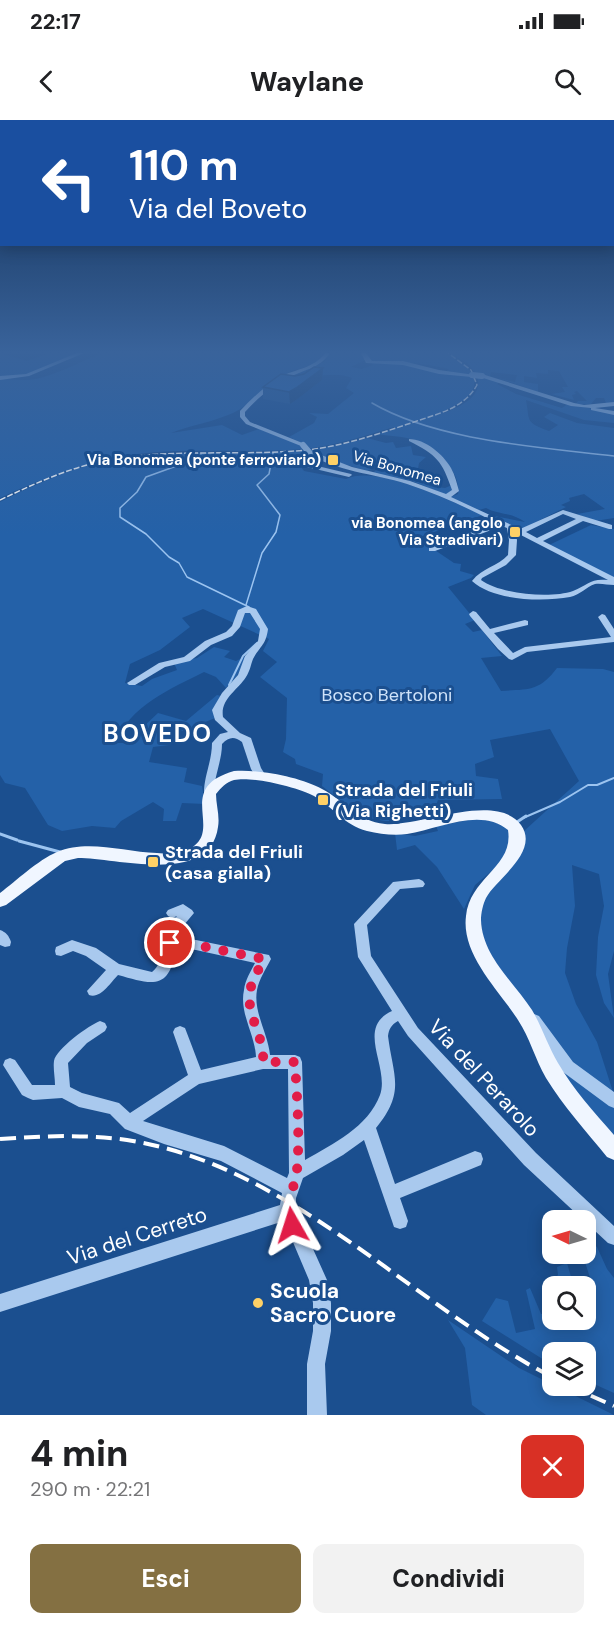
<!DOCTYPE html>
<html lang="it">
<head>
<meta charset="utf-8">
<style>
	:root { --surface:#fff; --page:#f2f2f2; --text:#202124; --muted:#757577; --accent:#847042 }
	body { margin:0; font-family:"DM Sans",sans-serif; background:var(--page); color:var(--text); height:100vh; display:flex; flex-direction:column; font-size:22px; white-space:nowrap }
	* { box-sizing:border-box; margin:0 }
	p { font-size:20px; color:var(--muted) }
	.icon { flex:none; width:33px; height:33px; fill:none; stroke:currentColor; stroke-width:2; stroke-linecap:round; stroke-linejoin:round }
	.map { position:relative; height:1295px; overflow:hidden }
	.details { display:flex; flex-direction:column; background:var(--surface); flex:1 }
	.details>* { flex:none }
	.hud { position:absolute; left:0px; top:0px; width:615px; height:126px; box-shadow:0 3px 15px #0003; background:#1a4fa0; color:#fff; overflow:hidden }
	.needle { width:39px; rotate:275deg }
	.fabs { position:absolute; left:542px; top:1090px; display:grid; gap:12px }
	.fabs a { display:grid; place-items:center; width:54px; height:54px; border-radius:12px; background:var(--surface); box-shadow:0 3px 15px #0003; font-size:30px }
	.pin { position:absolute; display:grid; place-items:center; width:51px; height:51px; color:#fff; margin:-26px; border:3px solid #fff; border-radius:50%; box-shadow:0 2px 6px #0007 }
	.me { position:absolute; width:66px; margin:-33px; rotate:354deg; stroke-linejoin:round; filter:drop-shadow(0 0 4px #0008) }
	.turn { display:flex; align-items:center; gap:21px; height:126px; padding:0 30px; font-size:27px }
	.turn .icon { width:78px; height:78px; stroke-width:2.5 }
	.turn b { display:block; font-size:42px; line-height:51px }
	.round { display:grid; place-items:center; flex:none; width:63px; height:63px; border-radius:12px; background:var(--page) }
	.summary { display:flex; align-items:center; justify-content:space-between; height:102px; padding:0 30px }
	h1 { font-size:36px; font-weight:800; line-height:45px }
	.cta { display:flex; gap:12px; margin-top:auto; padding:12px 30px }
	.cta a { flex:1; height:69px; border-radius:12px; background:var(--accent); color:#fff; font-size:24px; font-weight:800; line-height:69px; text-align:center }
	.cta a+a { background:var(--page); color:var(--text) }
	.status { display:flex; justify-content:space-between; align-items:center; height:42px; padding:0 30px; background:var(--surface); direction:ltr }
	.status svg { height:16px; fill:currentColor }
	header { display:flex; justify-content:space-between; align-items:center; height:78px; padding:0 30px; background:var(--surface); font-size:27px; font-weight:800 }
	.map>svg:first-child { display:block }
</style>
</head>
<body>
<div class="status"><b>22:17</b><svg viewBox="0 0 49 12"><path d="M0 12V9h3v3zM5 12V6h3v6zM10 12V3h3v9zM15 12V0h3v12zM26 1h20v11H26zM47 4h2v5h-2z"/></svg></div>
<header><svg class="icon" aria-label="back" viewBox="0 0 24 24"><path d="M15 5l-7 7 7 7"/></svg>Waylane<svg class="icon" aria-label="search" viewBox="0 0 24 24"><circle cx="10" cy="10" r="6"/><path d="M15 15l6 6"/></svg></header>
<div class="map">
<svg width="614" height="1295" viewBox="0 0 614 1295">
	<rect width="100%" height="100%" fill="#1b4f8f"/>
	<g fill="#2461a8">
		<path d="M0,233l27,8 22,-8h30l-52,21 -27,4z"/>
		<path d="M102,233h224c-7,13 -24,14 -36,19 -22,10 -36,31 -57,41 -20,9 -42,12 -62,20l51,-8 20,10 17,-6 41,16 4,-1 -15,-7 25,-14 3,-6 -8,-4 19,1 26,-21 -8,-5 6,-10c-25,-10 -67,6 -89,18l27,-20 34,-14 6,-9h31l4,7 -14,7 11,2 11,-4 -8,-12h81l19,12 8,10 -28,-3 4,-3c-23,-5 -49,-8 -73,-6l25,1 52,11 21,1c4,21 -17,28 -32,36l2,1c15,-6 40,-16 33,-37l25,5 -5,3 19,10 46,14 6,-4 46,9v10l-30,-3 -58,-20c4,22 -1,22 23,31l9,-6 -14,-8 6,-4 27,10 37,5v90l-19,3 -18,-7 28,-5 -21,-15 -15,4 1,3 -9,4 5,2 -46,23 -31,-15 36,7c-14,-10 -26,-7 -39,-14l-7,2 -29,-13 8,-3c4,-26 -29,-52 -51,-56 -10,-2 -19,-2 -29,-4l18,-6 -2,-1c-35,11 -69,22 -106,23 -50,3 -100,-2 -150,4 -50,7 -93,23 -138,44v-119c9,0 16,1 24,1 22,1 57,-19 78,-27z"/>
		<path d="M450,233h164v50h-8l-2,-5h-8l-5,6 -16,1 3,-4h9l-10,-10 -3,1 2,2 -4,1 2,5 -23,-6 14,-2 -3,-5h6l-9,-16 -11,-1v4l-12,-1 1,5 -13,-2v6l14,2v8l-40,-14 17,4 2,-7 -26,-3 -1,4 -13,-1 -9,-11z"/>
		<path d="M367,318l19,5 7,-1 3,6 15,-2 2,9 13,2 -7,6 -1,6 8,2 -2,4 11,2 -6,9 16,2 7,-3 2,5 -7,5 -35,-14 -39,-8 5,-5 -7,-2 -2,2 3,1 -5,2 -60,-18 7,3h-26l11,8 5,7 42,8c32,-15 105,23 137,36l-66,23 37,25 7,1 -1,7 14,4 -3,3 -23,9 27,33 -10,4 8,8 9,-2 20,26 -21,2 20,33c27,-2 38,1 56,-23l46,1 11,3v279l-6,23 6,44 -10,-15 -8,-28 2,-38 6,-31 -5,-32 -27,-9 3,41 -8,42 -2,25 11,31 21,38 17,53 -40,-28 -47,-59 -43,-63 -5,-37 45,-70v-7l55,-50 -29,-52 -60,11 4,17 -19,7 1,12 22,3 4,20 -64,1 -5,13c-55,17 -68,7 -111,-27l1,-12 -27,-10 -1,-5 -12,-7 3,-13 1,-41 -27,-21 17,-15 -14,-11 6,-12 -66,-30 -21,9 8,9 -30,23 -30,14 -5,19 17,3 10,-7 25,-9 -3,-7 23,-5 17,-11 16,4 -6,6 12,4 12,-6 -11,21 -11,12 -10,-11 -12,-5c-34,17 -74,34 -89,71h11l32,-30 28,8 31,-26 4,1 -6,22 -12,5 -3,8h-27l-4,14 -16,2 -4,15 38,6 -3,14 18,4 3,18 -23,-1 -6,18h-13l1,-12 -11,-7 -32,19 -6,7 -23,-2 -30,5 -14,-6 -23,-37 -20,-5 -5,-8v-273c36,-18 72,-35 112,-42 85,-16 171,3 255,-22z"/>
		<path d="M591,405l23,4v50l-65,-34z"/>
		<path d="M480,698l27,8 5,11 -12,27 -25,21 -11,24 -27,-42 -22,-22 -18,5 -2,-17 20,3 23,-5 -2,-5z"/>
		<path d="M550,928l64,57v37l-43,-54z"/>
		<path d="M585,1117l12,10 10,22 7,9v115l-29,-13v-27h-33v12l-70,-44 14,-23 12,3 8,32 19,-4 -9,-39 4,-2 11,26 11,-2v8h33v-28l9,-2 -11,-34z"/>
		<path d="M567,1143l7,24h-21l-2,-5 7,-7 -1,-8z"/>
		<path d="M448,1200l71,48 95,47h-128l-14,-10 -7,-57z"/>
	</g>
	<g fill="none" stroke-linecap="round" stroke-linejoin="round">
		<g stroke="#9cc4f0" stroke-width="1.5">
			<path d="M372,283c65,38 168,44 242,53"/>
			<path d="M201,334l-8,6 -47,17 -9,15 -17,16v9l26,17 23,23 10,6 8,14 62,30"/>
			<path d="M246,485l16,-52 14,-21 4,-17 -23,-30 12,-11 4,-21"/>
		</g>
		<g stroke="#9cc4f0" stroke-width="2">
			<path d="M229,565l14,-29 14,-13"/>
			<path d="M523,698l37,-16 28,-17h9l17,-7"/>
		</g>
		<g stroke="#9cc4f0" stroke-width="3">
			<path d="M517,702l9,-6"/>
			<path d="M0,714l17,6"/>
			<path d="M19,721l41,11"/>
		</g>
		<g fill="#a9c9ee" fill-rule="evenodd">
			<path d="M77,233h7l-55,23 -29,4v-4l26,-2z"/>
			<path d="M325,233h5c-10,16 -29,17 -44,26 -16,8 -29,20 -41,33v4l5,6 55,22v2h-4l-55,-22 -6,-7v-6c12,-13 25,-25 40,-34 15,-8 35,-9 45,-24z"/>
			<path d="M361,233h5l6,8h31l36,9 36,5 -3,2 -33,-3 -36,-9 -37,-2z"/>
			<path d="M482,254l92,29 10,2 30,-3v4l-19,2 19,3v4l-23,-5v-2l-20,-2 -91,-29z"/>
			<path d="M409,319c16,0 34,15 42,29 4,7 6,16 8,23l-8,6 69,32 43,-19 49,15v4h-3l-26,-8 -40,20 71,36v8c-6,0 -13,-2 -19,-1 -9,3 -15,11 -25,13 -27,5 -76,4 -98,-16 10,-13 26,-15 36,-26l1,-15 -2,-12 -5,-2 -67,25h-6v-4l67,-24c-28,-15 -58,-29 -89,-39 -34,-11 -71,-12 -101,-32l5,-1 41,16 58,14 36,13 6,-4c-10,-29 -15,-35 -43,-49zM563,394l13,5 -39,19 -11,-6zM515,412l93,48c-18,-2 -20,5 -35,11 -23,8 -73,3 -92,-11l1,-2 24,-13 10,-10 1,-15z"/>
			<path d="M309,344l42,10 1,1 -3,2 -42,-10v-2z"/>
			<path d="M247,486l9,3 12,20c-2,16 -8,17 -15,30 -2,5 -3,12 -7,18 -8,13 -26,22 -23,40l17,16 11,5 10,30 5,8 -1,3h-8l-6,-10 -9,-27c-8,-6 -13,-5 -20,2 0,17 -8,32 -8,49l-5,4 -5,-4c0,-17 8,-32 8,-50l8,-9 8,-2 -13,-12 -3,-10 10,-17 16,-18 7,-19 13,-15 2,-12 -10,-16h-5l-5,14 -8,9 -21,9 -21,16 -25,6 -30,18h-6l-2,-2 32,-20 25,-6 21,-16 21,-9 6,-6 6,-16z"/>
			<path d="M473,491l3,1 14,17 35,-9 3,1v4l-34,8 19,20 12,-6 86,-10 -13,-20 4,-3 3,1 9,14v13l-87,10 -15,8 -3,-1 -11,-10 -28,-33 -1,-2z"/>
			<path d="M419,759l4,2 2,3 -2,3 -23,2 -33,36 4,31 47,72 118,125 78,73v19l-6,-2 -84,-78 -116,-129 -10,-15c-7,4 -9,8 -10,15 5,40 18,56 -12,92l19,56 80,-33 6,2 2,6 -2,6 -81,33 8,23 -2,6 -6,2 -6,-2 -2,-6 -28,-81 -21,15 -40,23 -7,20v13l31,69 4,23v28l-6,33 2,51h-20v-51l6,-33v-28l-4,-23 -25,-59 -284,91v-18l280,-89 2,-12 -61,-32 -57,-17 -39,-15 -15,-15 -31,-7 -17,-9 -29,2 -5,-2 -6,-3 -19,-30 2,-5 5,-2 5,2 17,25h23c0,-8 -2,-17 -1,-24 2,-12 35,-36 46,-40l5,2 2,4 -2,4 -18,12 -19,20 2,24 12,6 37,10 11,10 58,-38 -15,-43 2,-4 5,-2 5,2 16,42 55,-13c-1,-23 -17,-44 -12,-67 1,-10 7,-19 11,-27l-59,-13 -20,-1c-7,43 -25,35 -58,26 -8,8 -17,24 -29,20l-2,-4 19,-21 -20,-14 -13,-5 -12,5 -5,-1 -1,-4 1,-4 16,-7 24,8 23,16 33,8c15,-12 6,-31 15,-45 3,-4 7,-8 10,-11l-5,2 -4,-2 -2,-3 2,-3 15,-6 9,6 2,3 -16,19 -1,6 19,2 73,15 2,4c-5,10 -12,20 -14,31 -4,22 11,43 13,65h25l5,2 2,5 3,98c28,-16 63,-33 75,-65 10,-28 -25,-67 12,-84l-34,-54 -4,-33 39,-42zM263,949h25l1,104 -2,5 -63,-32 -81,-25 56,-37z"/>
			<path d="M0,810c6,2 9,6 11,12l-1,4 -5,1 -5,-2z"/>
			<path d="M534,894l5,2 34,46 41,30v16l-5,-2 -46,-34 -34,-48 -2,-4 2,-4z"/>
		</g>
		<path fill="#f0f6ff" fill-rule="evenodd" d="M234,651c24,-2 67,6 88,18 23,12 35,32 63,35 35,3 111,-33 136,1 19,27 -25,54 -35,73 -3,6 -5,15 -5,22 1,36 33,62 51,90 10,17 16,36 26,53 15,26 36,49 56,72v25l-7,-3c-21,-26 -44,-51 -61,-79 -11,-19 -16,-40 -28,-58 -19,-30 -57,-65 -52,-104 4,-39 48,-49 42,-86 -27,-23 -70,-1 -101,4 -13,2 -27,0 -40,-3 -23,-6 -34,-24 -53,-35 -17,-9 -62,-20 -80,-16 -8,2 -13,8 -18,14 0,11 4,22 2,33 -8,59 -100,31 -140,31l-13,3 -59,44 -6,2v-14c16,-12 38,-33 57,-41 31,-13 67,0 100,1 9,1 20,2 28,-2 44,-18 -14,-62 49,-80z"/>
		<path stroke="#fff" stroke-width="1.5" stroke-dasharray="6 2" stroke-linecap="butt" d="M0,380c38,-18 77,-36 120,-42 62,-9 124,-2 187,-8 37,-4 74,-17 110,-29 23,-8 47,-13 60,-36l-6,-15 -23,-17"/>
		<g stroke="#fff" stroke-width="4" stroke-dasharray="16 8" stroke-linecap="butt">
			<path d="M0,1019c43,-3 84,-5 127,1 163,25 284,164 425,237"/>
			<path d="M569,1266l45,20"/>
		</g>
		<g stroke="#a9c9ee" stroke-width="6">
			<path d="M472,255l10,1"/>
			<path d="M303,325l6,7"/>
		</g>
	</g>
	<path fill="#245895" d="M323,248l-1,12 -26,20 -6,4 -27,-5v-12z"/>
	<path fill="#1d4779" d="M323,248l-1,12 -26,20 -6,4 -1,-12z"/>
	<path fill="#2a66ad" stroke="#1d4779" stroke-width="1.5" d="M314,247l9,1 -27,20 -7,4 -26,-5 18,-13 14,2 9,-2z"/>
	<linearGradient id="sky" x2="0" y2="1"><stop stop-color="#0f2b4f"/><stop offset="0.56" stop-color="#39639b"/><stop offset="1" stop-color="#39639b" stop-opacity="0"/></linearGradient>
	<rect width="614" height="414" fill="url(#sky)"/>
	<g fill="none" stroke-linecap="round" stroke-linejoin="round">
		<path stroke="#e11d48" stroke-width="10" stroke-dasharray="0 18" d="M170,823l26,2 68,14c-5,10 -12,21 -14,32 -4,25 15,46 13,71h32c2,36 5,73 2,108 -3,24 -13,27 -5,55"/>
	</g>
	<g fill="#ffd166" stroke="#1b4f8f" stroke-width="2">
		<rect x="327" y="334" width="12" height="12" rx="3"/>
		<rect x="509" y="406" width="12" height="12" rx="3"/>
		<rect x="317" y="674" width="12" height="12" rx="3"/>
		<rect x="147" y="736" width="12" height="12" rx="3"/>
		<circle cx="258" cy="1183" r="6"/>
	</g>
	<g text-anchor="middle" stroke-width="6" stroke-linejoin="round" paint-order="stroke">
		<g font-size="15" font-weight="bold" fill="#fff" stroke="#1b4f8f" text-anchor="end">
			<text x="321" y="345">Via Bonomea (ponte ferroviario)</text>
			<text x="503" y="408">via Bonomea (angolo<tspan x="503" dy="17">Via Stradivari)</tspan></text>
		</g>
		<g font-size="15" fill="#fff" stroke="#1b4f8f">
			<text transform="translate(397 348) rotate(16)" y="5">Via Bonomea</text>
		</g>
		<g font-size="18" fill="#cfe3fa" stroke="#1b4f8f">
			<text x="387" y="581">Bosco Bertoloni</text>
		</g>
		<g font-size="18" font-weight="bold" fill="#fff" stroke="#1b4f8f" text-anchor="start">
			<text x="335" y="676">Strada del Friuli<tspan x="335" dy="21">(Via Righetti)</tspan></text>
			<text x="165" y="738">Strada del Friuli<tspan x="165" dy="21">(casa gialla)</tspan></text>
		</g>
		<g font-size="21" fill="#fff" stroke="#1b4f8f">
			<text transform="translate(484 958) rotate(47)" y="7">Via del Perarolo</text>
			<text transform="translate(137 1116) rotate(-18)" y="7">Via del Cerreto</text>
		</g>
		<g font-size="21" font-weight="bold" fill="#fff" stroke="#1b4f8f" text-anchor="start">
			<text x="270" y="1178">Scuola<tspan x="270" dy="24">Sacro Cuore</tspan></text>
		</g>
		<g font-size="24" font-weight="bold" letter-spacing="1.5" fill="#fff" stroke="#1b4f8f">
			<text x="158" y="622">BOVEDO</text>
		</g>
	</g>
</svg>
<div class="fabs">
<a><svg class="needle" viewBox="-14 -14 28 28"><path d="M0-13l5 13h-10z" fill="#e53935"/><path d="M0 13l5-13h-10z" fill="#757577"/></svg></a>
<a><svg class="icon" aria-label="search" viewBox="0 0 24 24"><circle cx="10" cy="10" r="6"/><path d="M15 15l6 6"/></svg></a>
<a><svg class="icon" aria-label="layers" viewBox="0 0 24 24"><path d="M12 4l9 5-9 5-9-5zM3 14l9 5 9-5"/></svg></a>
</div>
<div class="pin" style="left:170px;top:823px;background:#d93025"><svg class="icon" aria-label="arrive" viewBox="0 0 24 24"><path d="M6 21V4h12l-3 4 3 4H6"/></svg></div>
<svg class="me" style="left:292px;top:1105px" viewBox="-20 -20 40 40"><path d="M0-17L14 15 0 8-14 15z" fill="#e11d48" stroke="#fff" stroke-width="4"/></svg>
<div class="hud">
<div class="turn"><svg class="icon" aria-label="left" viewBox="0 0 24 24"><path d="M17 20v-9H6M10 6l-5 5 5 5"/></svg><div><b>110 m</b>Via del Boveto</div></div>
</div>
</div>
<section class="details">
<div class="summary"><div><h1>4 min</h1><p>290 m · 22:21</p></div><a class="round" style="background:#d93025;color:#fff"><svg class="icon" aria-label="close" viewBox="0 0 24 24"><path d="M6 6l12 12M18 6L6 18"/></svg></a></div>
<div class="cta"><a>Esci</a><a>Condividi</a></div>
</section>
</body>
</html>
